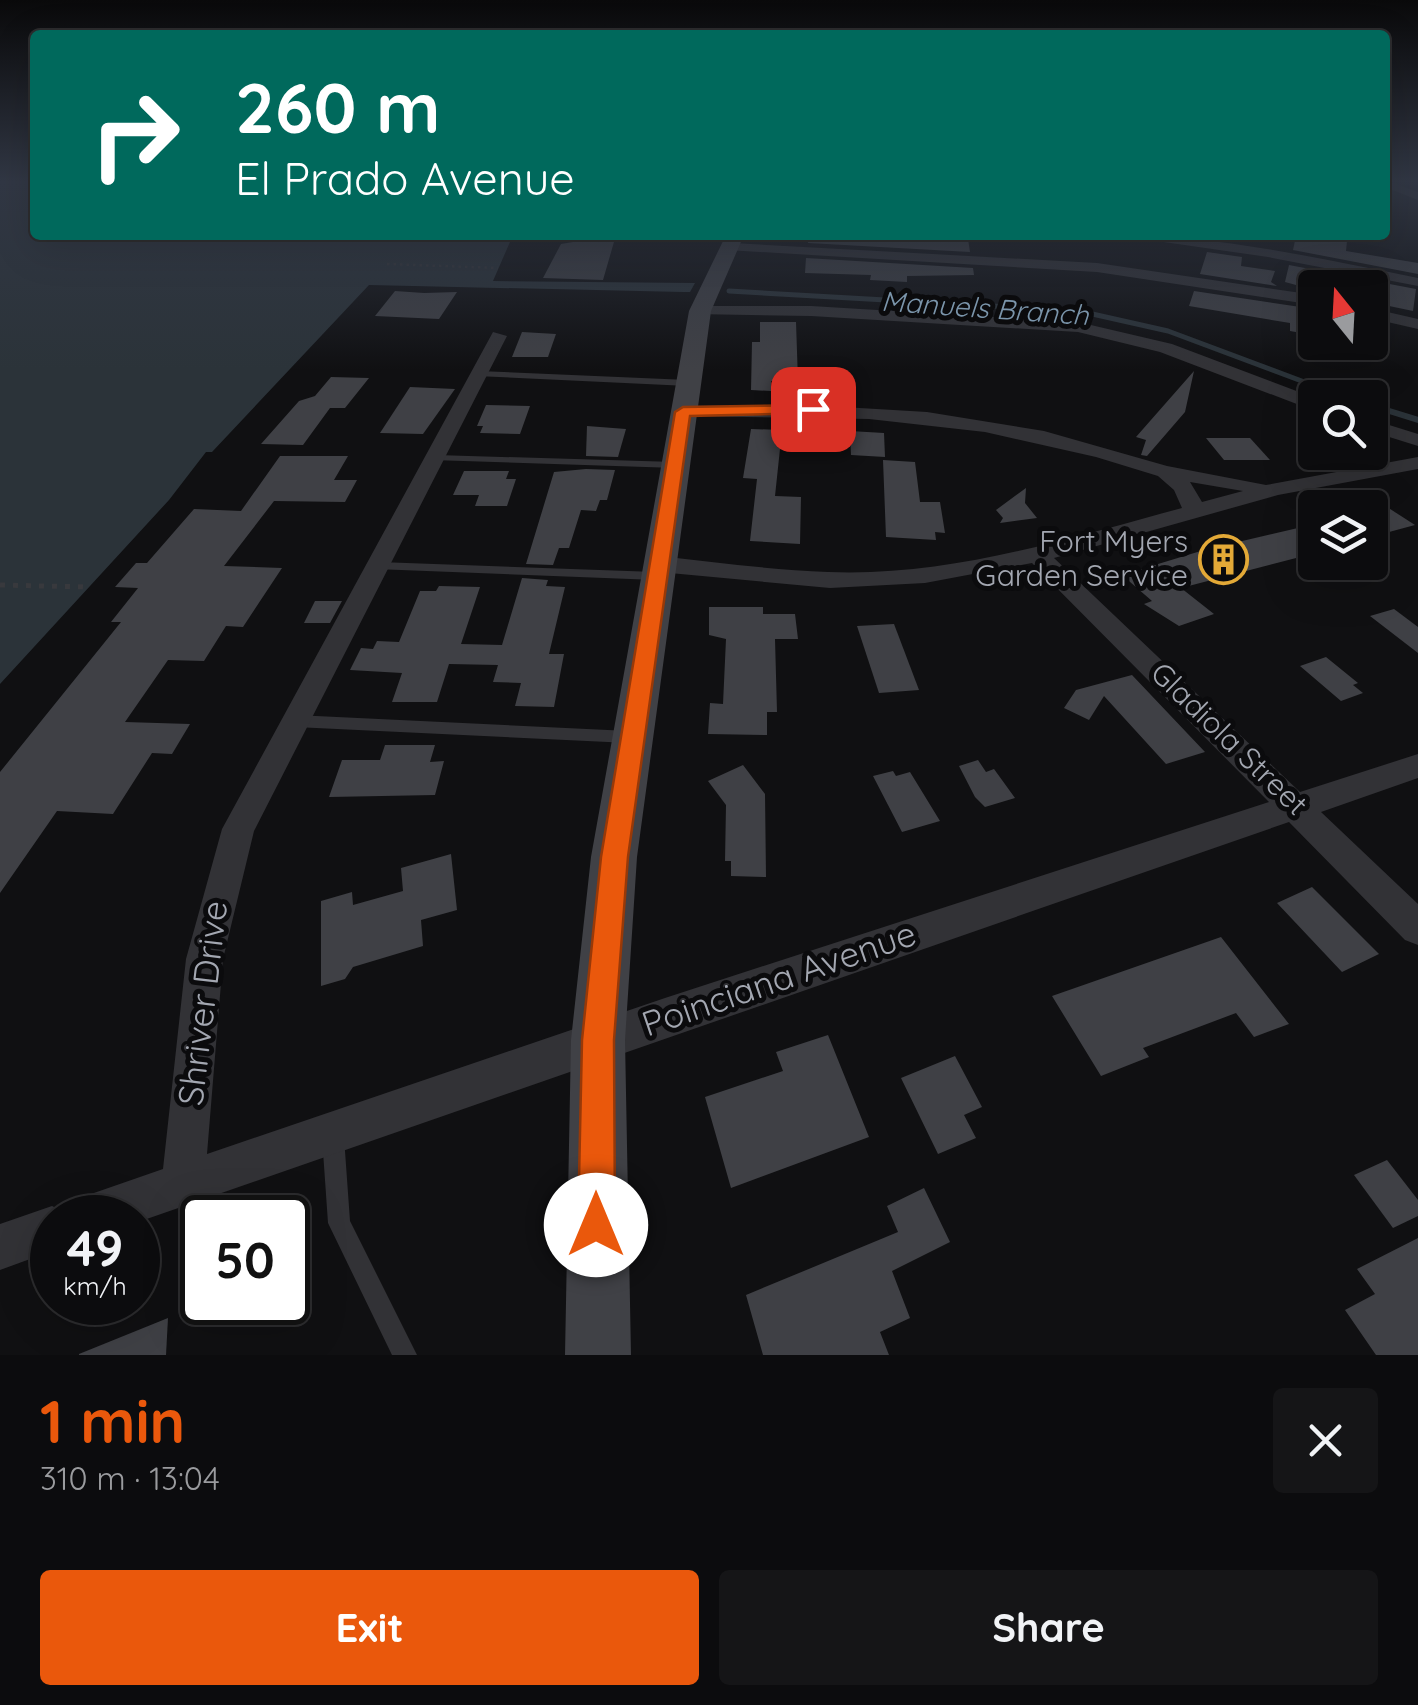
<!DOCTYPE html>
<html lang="en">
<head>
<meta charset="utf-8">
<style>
	:root { --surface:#0c0c0e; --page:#151517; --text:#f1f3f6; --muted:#9a9b9e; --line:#2c2c2e; --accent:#ea580c }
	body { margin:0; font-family:Quicksand,sans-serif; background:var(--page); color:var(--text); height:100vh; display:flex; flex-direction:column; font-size:38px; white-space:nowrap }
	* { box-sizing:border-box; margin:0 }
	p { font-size:32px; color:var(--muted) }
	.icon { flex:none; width:55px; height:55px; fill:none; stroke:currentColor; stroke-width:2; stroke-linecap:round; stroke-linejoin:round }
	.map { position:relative; height:1355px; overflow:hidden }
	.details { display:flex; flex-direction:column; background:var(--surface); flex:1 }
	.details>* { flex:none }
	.guide { position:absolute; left:30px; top:30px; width:1360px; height:210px; border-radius:10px; box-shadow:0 10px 40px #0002,0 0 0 2px var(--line); background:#00695c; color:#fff; overflow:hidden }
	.needle { width:65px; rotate:342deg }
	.fabs { position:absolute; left:1298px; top:270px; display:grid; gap:20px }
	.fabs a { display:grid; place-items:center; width:90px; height:90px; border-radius:10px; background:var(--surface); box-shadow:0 10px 40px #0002,0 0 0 2px var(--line); font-size:50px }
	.speed { position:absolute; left:30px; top:1195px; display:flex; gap:20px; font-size:50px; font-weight:700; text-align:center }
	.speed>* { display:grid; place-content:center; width:130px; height:130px; border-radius:50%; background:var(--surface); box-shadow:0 10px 40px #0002,0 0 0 2px var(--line); line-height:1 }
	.speed small { font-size:25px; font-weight:400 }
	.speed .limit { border:5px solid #111; border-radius:15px; background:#fff; color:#111 }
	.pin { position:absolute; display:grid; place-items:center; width:85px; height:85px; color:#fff; margin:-42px; border-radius:20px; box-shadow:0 5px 15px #0006 }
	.me { position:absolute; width:110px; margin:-55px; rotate:0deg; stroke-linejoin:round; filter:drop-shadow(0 0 8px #0008) }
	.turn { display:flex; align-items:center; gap:35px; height:210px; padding:0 40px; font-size:45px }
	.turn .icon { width:130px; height:130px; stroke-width:2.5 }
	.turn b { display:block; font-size:70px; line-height:85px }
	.round { display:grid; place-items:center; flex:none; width:105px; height:105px; border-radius:10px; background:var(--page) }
	.overview { display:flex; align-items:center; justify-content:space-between; height:170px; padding:0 40px }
	h1 { font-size:60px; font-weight:800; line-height:75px; color:var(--accent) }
	.primary-button { display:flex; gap:20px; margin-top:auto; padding:20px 40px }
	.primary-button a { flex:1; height:115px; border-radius:10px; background:var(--accent); color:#fff; font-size:40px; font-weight:800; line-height:115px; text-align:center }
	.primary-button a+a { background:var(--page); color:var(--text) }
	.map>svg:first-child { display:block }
</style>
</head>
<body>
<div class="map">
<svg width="1418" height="1355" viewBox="0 0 1418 1355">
	<rect width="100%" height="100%" fill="#101012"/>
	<path fill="#2b3339" d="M0,180h35v55h478l-20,46 202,2 -5,9h-7l-314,-7 -157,167h-6l-37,48 -169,184z"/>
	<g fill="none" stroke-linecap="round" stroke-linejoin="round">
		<g stroke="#2b3339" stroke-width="5">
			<path d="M729,291l350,20 89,20 179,67"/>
			<path d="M1370,405l5,2"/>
		</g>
		<path stroke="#2b3339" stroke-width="6" d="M1370,405l48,15"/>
	</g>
	<g fill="#3f4045">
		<path d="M577,235h39l-13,45 -60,-2 18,-34 12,-2z"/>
		<path d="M809,235l98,4 41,-4 20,4 2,13 -162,-9z"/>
		<path d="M1307,235l40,6 -1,10 72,12v11l-125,-24 3,-14z"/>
		<path d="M1207,252l35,5 -1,9 34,5 -4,11 6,4 -77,-12z"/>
		<path d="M806,258l167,10 1,7 -67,1v6l-37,-2 1,-5 -66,-2z"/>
		<path d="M1289,265l127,24 -3,22 -43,-9v-14h-63l-22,-6z"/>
		<path d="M395,291l29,2 33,-1 -18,27 -64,-3z"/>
		<path d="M1194,291l120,18 -1,26 -23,-4v-8l-101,-17z"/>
		<path d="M760,322h36l2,59h-27v10l-20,-1 1,-48h8z"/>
		<path d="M522,332l34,2 -8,23h-36z"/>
		<path d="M1194,371l-9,41 -38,44 -6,-1 5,-15 -10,-3z"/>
		<path d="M331,377l38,1 -24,30h-15l-27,37 -42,-1 38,-43 16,-5z"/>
		<path d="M410,387l45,2 -32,45 -43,-1z"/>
		<path d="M486,405l44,1 -10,28 -40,-1 3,-7h-6z"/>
		<path d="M587,426l39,3 -8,28 -32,-1z"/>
		<path d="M751,429l31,1 -7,66 26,1 -1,47 -50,-3 7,-62 -14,-1z"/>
		<path d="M850,431l34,2 1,24 -34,-2z"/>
		<path d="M1206,438h44l20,22h-46z"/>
		<path d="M280,456h68l-14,24h23l-12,22 -71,-1 -50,65 58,2 -39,59 -17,-1 -22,35 -36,-1 -43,62 65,2 -18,30 -20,-1 -39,61 -56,-3 -57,82v-121l121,-150h-10l27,-34 -23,-1 21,-24h11l47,-54 47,2z"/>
		<path d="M883,460l32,2 5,40h20l5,31 -10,-1 1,8 -50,-3z"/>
		<path d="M586,469l29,1 -8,30h-7l-4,11 -15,-1 -12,38h-10l-6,17 -27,-1 28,-92z"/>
		<path d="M464,471h45l-3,8h10l-9,27h-32l4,-11h-26z"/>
		<path d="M1026,488l-1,15 12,15 -37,5 3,-5 -7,-8z"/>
		<path d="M1387,507l28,18 -37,10 -8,-6v-18z"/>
		<path d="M1315,524v44l-15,-11 -119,31 33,26 -35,12 -35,-22 8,-3 -30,-26 82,-25z"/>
		<path d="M522,578l26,2 -2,6 19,1 -16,67h15l-10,53 -39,-1 6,-23 -28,-1 5,-17 -49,-1 -12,38h-45l10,-29 -52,-3 11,-22 12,1 4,-8 22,1 21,-51h16l3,-5 41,1 -19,57 41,1z"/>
		<path d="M315,601h27l-12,22h-26z"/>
		<path d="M709,607h54v7h32l3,25h-23l2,73h-10v23l-59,-1 2,-31 13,1 3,-65 -17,-4z"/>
		<path d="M1394,609l24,18v26l-48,-37z"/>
		<path d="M894,624l25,66 -40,3 -22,-67z"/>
		<path d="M1326,657l32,26 -5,2 10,8 -22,8 -41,-35z"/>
		<path d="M1132,675l73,77 -39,12 -62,-68 -15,24 -25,-12 12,-18z"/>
		<path d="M385,745h50l-5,17 14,-1 -9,34 -106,2 13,-37h38z"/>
		<path d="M978,760l8,12 8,-3 21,29 -30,9 -10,-10 -16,-31z"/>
		<path d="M743,765l22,29 1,83 -35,-1v-15h-6l1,-56 -18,-24z"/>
		<path d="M893,771l3,5 14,-4 30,49 -38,11 -29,-56z"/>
		<path d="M451,854l6,56 -36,10 2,26 -70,21 -8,12 -24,7v-85l31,-9 1,13 50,-14 -2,-23z"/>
		<path d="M1312,887l67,67 -37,18 -65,-69z"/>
		<path d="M1221,937l68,87 -35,13 -18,-24 -93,35 6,9 -48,19 -49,-80z"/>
		<path d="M828,1035l41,102 -138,51 -26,-91 78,-26 -7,-19z"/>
		<path d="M955,1056l27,51 -18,8 12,23 -38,16 -37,-76z"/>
		<path d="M1387,1160l31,40v16l-25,12 -39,-53z"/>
		<path d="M924,1188l26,54 -58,29 18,47 -30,14 9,23h-126l-17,-60 152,-63 -11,-26z"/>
		<path d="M1418,1238v117h-42l-31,-45 30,-16 -18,-25z"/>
		<path d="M168,1318l-2,37h-87v-1z"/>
	</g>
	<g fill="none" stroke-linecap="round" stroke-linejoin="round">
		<path stroke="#38393d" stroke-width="2.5" stroke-dasharray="2.5 4" stroke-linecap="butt" d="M387,264l111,4"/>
		<path stroke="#38393d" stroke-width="5" stroke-dasharray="5 8" stroke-linecap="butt" d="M0,585l89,2"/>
		<g fill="#323236" fill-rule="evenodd">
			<path d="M479,371l209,9 5,3 -5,3 -212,-10 -1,-2z"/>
			<path d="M436,455l240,7 5,3 -5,3 -244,-8 -1,-2z"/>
			<path d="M379,562l277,10 6,4 -6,4 -281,-11 -2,-3 2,-3z"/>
			<path d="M295,715l334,16 5,2 2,4 -2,4 -5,2 -334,-16 -5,-2 -2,-4 2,-4z"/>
			<path d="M333,1126l7,4 4,7 6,84 67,134h-25l-64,-132 -6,-86 4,-7z"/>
		</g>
		<g fill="#323236" fill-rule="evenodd">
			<path d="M1385,180l33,12v8l-33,-13z"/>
			<path d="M1115,235c102,0 203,23 303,43v8l-150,-29z"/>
			<path d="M732,243l365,20 218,32v10l-218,-33 -370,-22z"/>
			<path d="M700,306h111l267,16 94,22 143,54v13l-155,-59 -82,-20 -267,-16 -117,-2v-6z"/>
			<path d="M1370,308l48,11v10l-48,-11z"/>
			<path d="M493,332l14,4 -253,495 -31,128 -16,195 458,-156 604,-196 -237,-239 -107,20 -95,5 -171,-16 -12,-8 12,-8c56,6 113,14 169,16 120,5 239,-33 354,-64l-8,-18 -16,-14 -62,-19 -111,-25 -116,-13 -193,-3v-8l7,-2 126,-1 118,7 117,19 123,35 99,19 152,-28v12l-140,26 -224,63 246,234 118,-38v24l-97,34 97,92v41l-13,-5 -116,-118 -1151,400v-4h-86v33l-52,19v-46l52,-18 12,6 4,-10 95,-33 23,-210 36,-130zM1190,482l53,9 -41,11z"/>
			<path d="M1370,419l48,15v12l-48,-15z"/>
		</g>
		<path fill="#404146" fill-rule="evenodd" d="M726,235h18l-33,76 -74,546 -12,183 6,315h-66l6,-315 20,-183 98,-546z"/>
	</g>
	<linearGradient id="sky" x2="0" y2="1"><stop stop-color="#09090a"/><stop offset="0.49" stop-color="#313744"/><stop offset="1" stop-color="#313744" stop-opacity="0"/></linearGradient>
	<rect width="1418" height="370" fill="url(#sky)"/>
	<path fill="#ea580c" stroke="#983908" stroke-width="2.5" d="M813,405l8,4 -2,4 -129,3 -62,441 -14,183 1,185 -5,13 -14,6 -13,-6 -5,-13 4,-185 19,-183 74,-445 8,-5z"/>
	<defs>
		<symbol id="building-ring" viewBox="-11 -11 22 22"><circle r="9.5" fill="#0b0b0d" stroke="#e3a937" stroke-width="1.5"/><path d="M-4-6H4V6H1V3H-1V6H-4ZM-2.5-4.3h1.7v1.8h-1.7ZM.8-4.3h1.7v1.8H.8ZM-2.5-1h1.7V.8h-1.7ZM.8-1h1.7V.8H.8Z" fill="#e3a937"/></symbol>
	</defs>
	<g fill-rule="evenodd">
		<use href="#building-ring" x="1196" y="532" width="55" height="55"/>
	</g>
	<g text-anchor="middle" stroke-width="10" stroke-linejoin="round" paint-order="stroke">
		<g font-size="28" font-style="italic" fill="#7b95ab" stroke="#0b0b0d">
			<text transform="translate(985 308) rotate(4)" y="10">Manuels Branch</text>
		</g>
		<g font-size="30" fill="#a3a7b1" stroke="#0b0b0d" text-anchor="end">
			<text x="1188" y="552">Fort Myers<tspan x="1188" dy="34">Garden Service</tspan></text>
		</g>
		<g font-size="30" fill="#a3a7b1" stroke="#0b0b0d">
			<text transform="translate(1229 739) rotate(44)" y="10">Gladiola Street</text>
		</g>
		<g font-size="35" fill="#a3a7b1" stroke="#0b0b0d">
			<text transform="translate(779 979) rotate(-19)" y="12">Poinciana Avenue</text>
			<text transform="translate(203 1003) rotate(-83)" y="12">Shriver Drive</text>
		</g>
	</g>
</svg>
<div class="fabs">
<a><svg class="needle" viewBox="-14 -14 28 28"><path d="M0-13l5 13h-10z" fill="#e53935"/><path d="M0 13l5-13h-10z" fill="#9a9b9e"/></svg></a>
<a><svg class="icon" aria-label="search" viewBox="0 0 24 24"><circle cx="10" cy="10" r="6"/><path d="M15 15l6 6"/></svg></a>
<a><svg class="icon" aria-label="layers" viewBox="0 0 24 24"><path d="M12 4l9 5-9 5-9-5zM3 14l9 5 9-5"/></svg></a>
</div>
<div class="speed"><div>49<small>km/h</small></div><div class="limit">50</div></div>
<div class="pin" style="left:813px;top:409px;background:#d93025"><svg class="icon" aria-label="arrive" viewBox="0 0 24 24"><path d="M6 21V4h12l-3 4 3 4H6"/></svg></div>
<svg class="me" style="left:596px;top:1225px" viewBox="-20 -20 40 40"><circle r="19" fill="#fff"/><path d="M0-13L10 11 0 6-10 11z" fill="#ea580c"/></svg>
<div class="guide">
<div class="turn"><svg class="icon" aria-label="right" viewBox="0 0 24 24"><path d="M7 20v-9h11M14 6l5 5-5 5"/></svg><div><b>260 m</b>El Prado Avenue</div></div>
</div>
</div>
<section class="details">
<div class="overview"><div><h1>1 min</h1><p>310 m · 13:04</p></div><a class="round"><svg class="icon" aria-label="close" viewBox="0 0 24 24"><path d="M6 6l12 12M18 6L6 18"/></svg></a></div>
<div class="primary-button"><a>Exit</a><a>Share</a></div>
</section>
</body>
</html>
